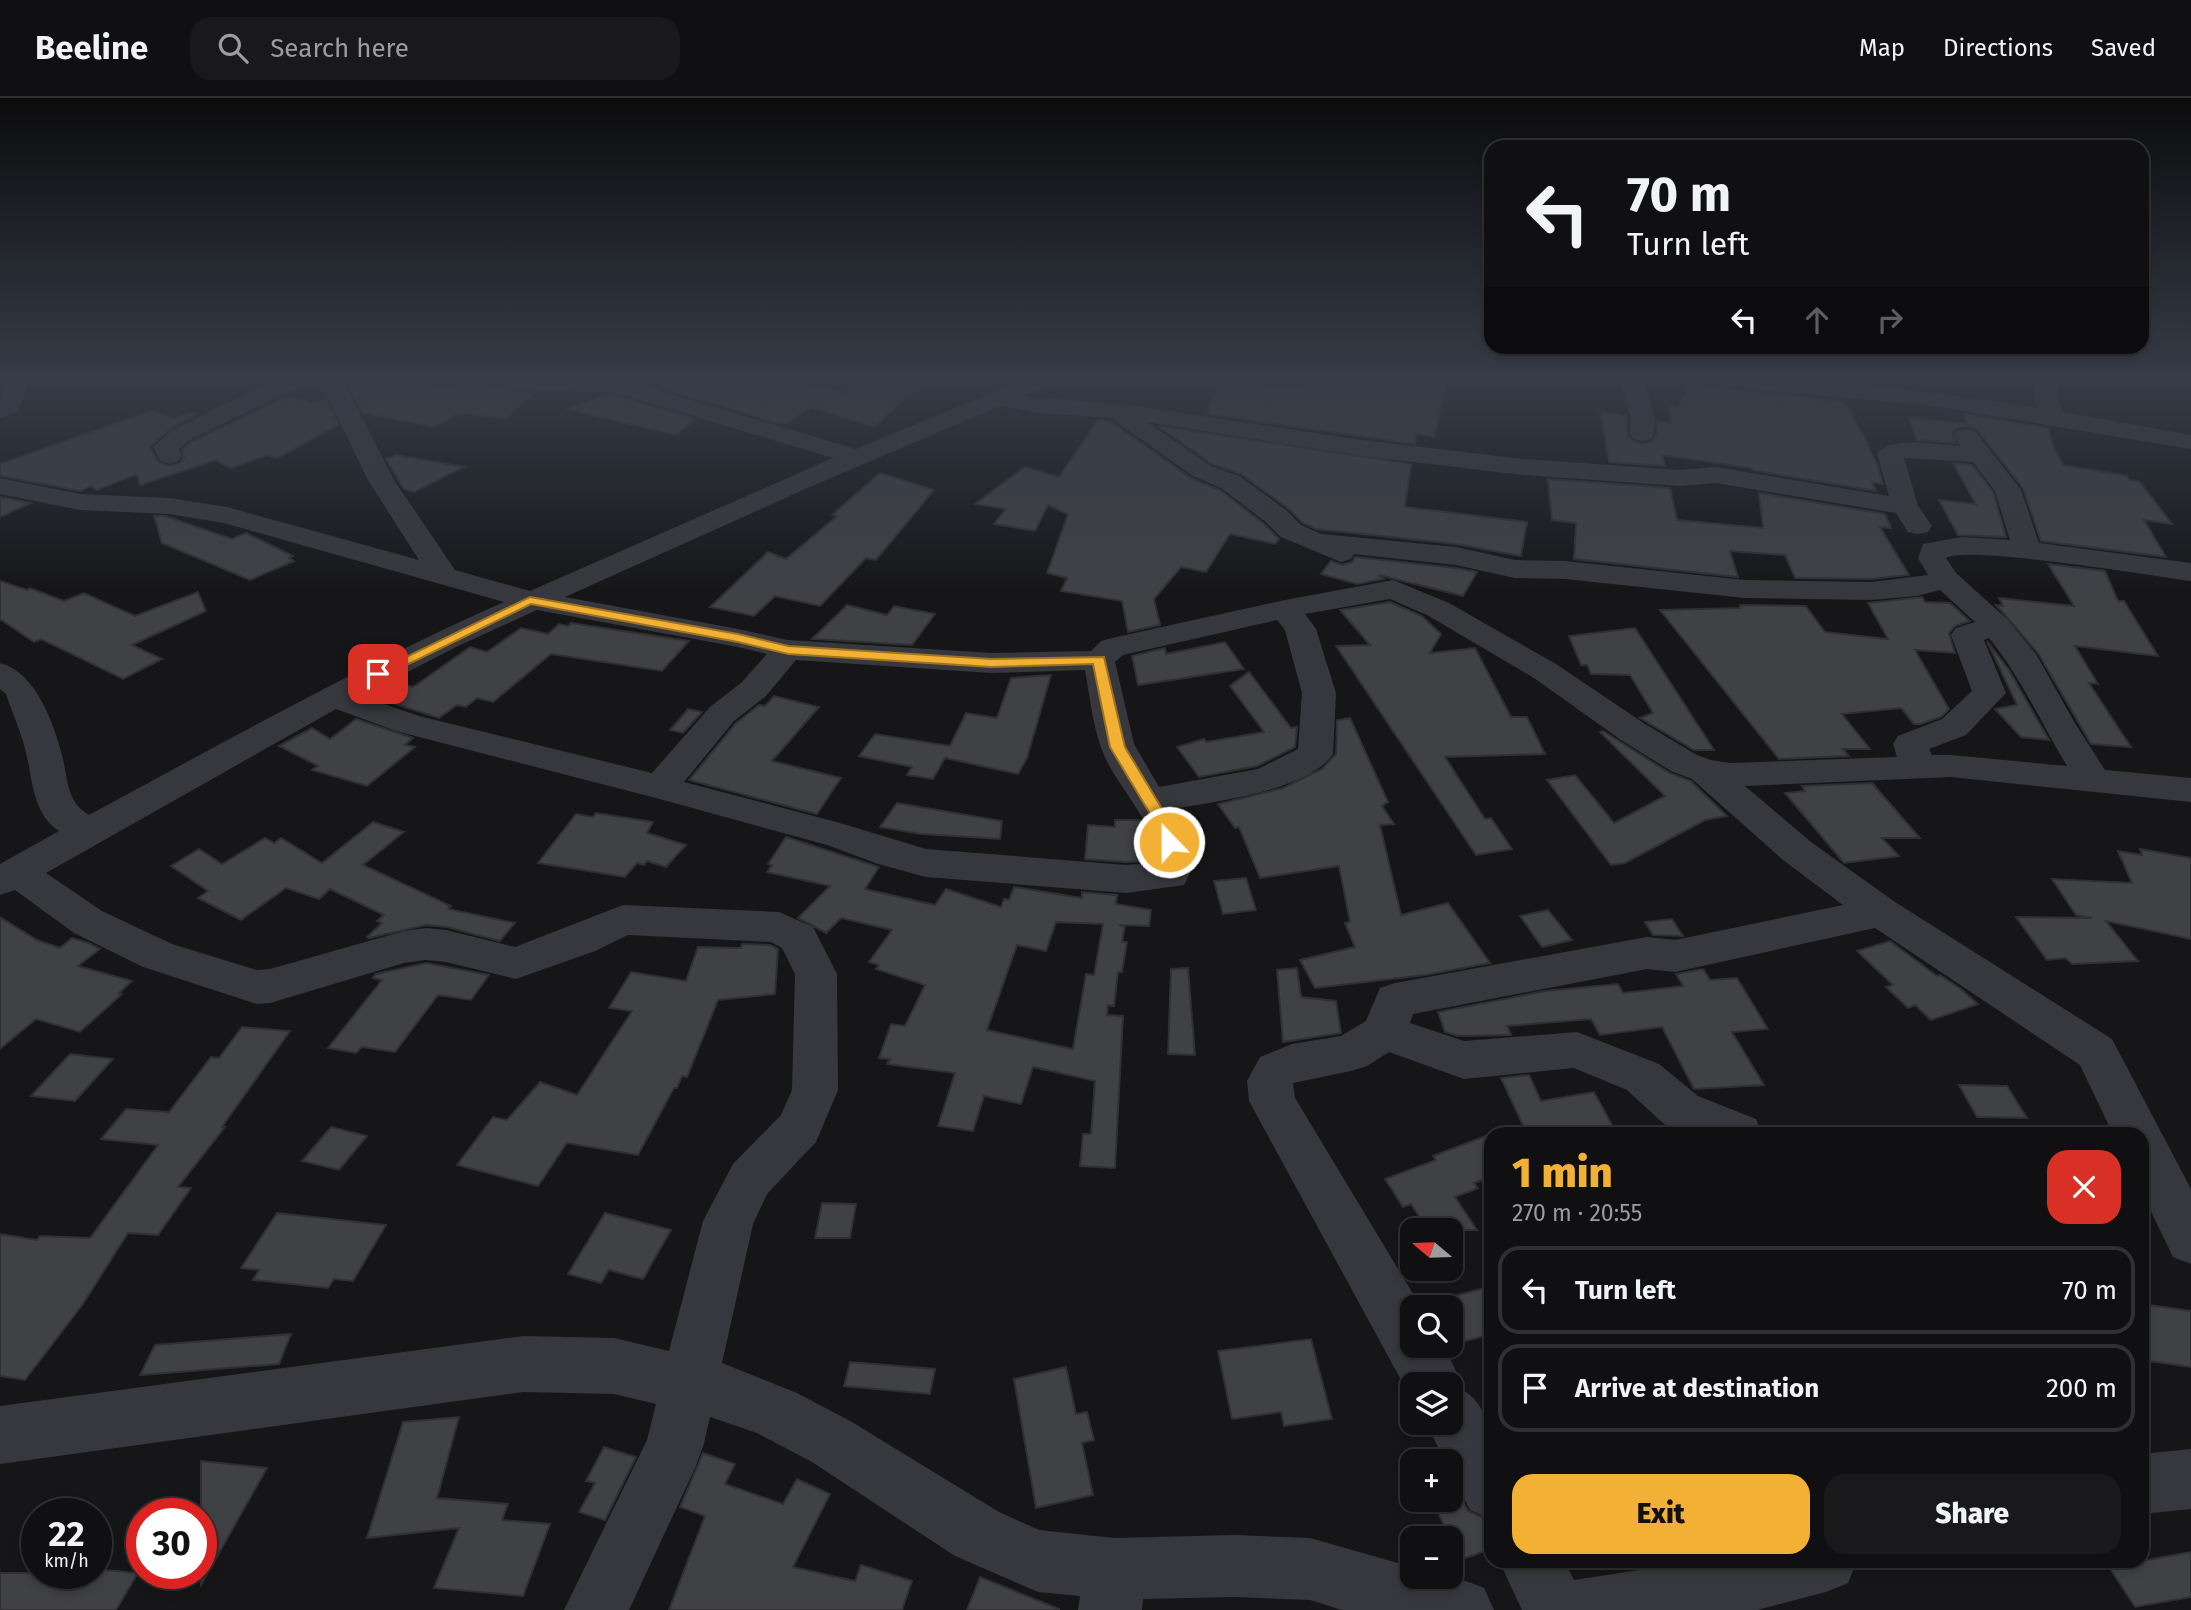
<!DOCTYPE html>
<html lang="en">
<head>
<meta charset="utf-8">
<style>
	:root { --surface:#101012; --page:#19191b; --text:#f1f3f6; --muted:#9c9d9f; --line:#303032; --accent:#f2b134 }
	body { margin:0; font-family:"Fira Sans",sans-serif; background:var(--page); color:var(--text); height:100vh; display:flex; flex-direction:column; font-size:26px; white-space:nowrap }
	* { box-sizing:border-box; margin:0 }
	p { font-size:23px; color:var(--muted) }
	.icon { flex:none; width:38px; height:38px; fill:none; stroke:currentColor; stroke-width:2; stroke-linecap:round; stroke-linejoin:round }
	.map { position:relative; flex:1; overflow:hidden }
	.details { position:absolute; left:1484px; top:1029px; width:665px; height:441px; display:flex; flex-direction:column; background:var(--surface); border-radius:21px; box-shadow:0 4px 10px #0003,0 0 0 2px var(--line) }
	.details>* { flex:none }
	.hud { position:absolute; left:1484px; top:42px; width:665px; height:214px; border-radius:21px; box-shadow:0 4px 10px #0003,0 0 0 2px var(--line); background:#101012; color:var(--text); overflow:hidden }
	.needle { width:46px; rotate:289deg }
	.buttons { position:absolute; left:1400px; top:1120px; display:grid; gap:14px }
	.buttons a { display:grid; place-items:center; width:63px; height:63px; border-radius:14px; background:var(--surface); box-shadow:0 4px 10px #0003,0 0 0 2px var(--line); font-size:35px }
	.speed { position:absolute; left:21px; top:1400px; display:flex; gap:14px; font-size:35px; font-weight:700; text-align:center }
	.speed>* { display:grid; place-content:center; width:91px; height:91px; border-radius:50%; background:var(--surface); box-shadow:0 4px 10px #0003,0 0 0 2px var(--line); line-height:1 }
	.speed small { font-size:18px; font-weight:400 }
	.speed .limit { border:10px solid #d22; background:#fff; color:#111 }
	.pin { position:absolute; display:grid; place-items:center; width:60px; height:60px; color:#fff; margin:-30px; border-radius:14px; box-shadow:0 4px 10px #0006 }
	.me { position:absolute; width:77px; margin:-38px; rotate:338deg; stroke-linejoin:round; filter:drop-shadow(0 0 5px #0008) }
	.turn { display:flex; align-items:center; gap:24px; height:147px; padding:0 28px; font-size:32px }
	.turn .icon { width:91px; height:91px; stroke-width:2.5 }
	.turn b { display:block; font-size:49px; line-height:60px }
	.lanes { display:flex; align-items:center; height:66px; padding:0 28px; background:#0003; justify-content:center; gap:35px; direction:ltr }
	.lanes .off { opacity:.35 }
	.round { display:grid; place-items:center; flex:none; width:74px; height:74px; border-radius:21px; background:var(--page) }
	.head { display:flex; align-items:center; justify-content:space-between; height:119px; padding:0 28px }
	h1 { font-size:42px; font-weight:800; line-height:52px; color:var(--accent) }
	.cta { display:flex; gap:14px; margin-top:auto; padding:14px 28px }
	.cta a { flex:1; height:80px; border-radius:21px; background:var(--accent); color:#111; font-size:28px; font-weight:800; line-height:80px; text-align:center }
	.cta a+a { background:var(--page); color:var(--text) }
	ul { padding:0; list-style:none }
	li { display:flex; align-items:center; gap:21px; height:88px; margin:0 14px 10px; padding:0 14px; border:4px solid var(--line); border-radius:21px }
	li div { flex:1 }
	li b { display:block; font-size:26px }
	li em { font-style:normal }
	header { display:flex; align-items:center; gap:42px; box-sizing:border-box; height:98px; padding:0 35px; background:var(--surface); border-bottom:2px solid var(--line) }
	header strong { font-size:33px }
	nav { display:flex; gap:38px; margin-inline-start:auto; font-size:24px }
	.search { width:490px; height:63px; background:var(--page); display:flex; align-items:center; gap:18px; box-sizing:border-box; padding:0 24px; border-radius:21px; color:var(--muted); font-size:26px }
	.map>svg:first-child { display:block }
</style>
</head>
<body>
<header>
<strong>Beeline</strong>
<div class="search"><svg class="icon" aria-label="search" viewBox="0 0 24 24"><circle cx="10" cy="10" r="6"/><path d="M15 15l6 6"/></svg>Search here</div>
<nav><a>Map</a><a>Directions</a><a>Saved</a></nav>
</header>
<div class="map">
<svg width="2191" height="1512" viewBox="0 0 2191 1512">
	<rect width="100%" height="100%" fill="#161618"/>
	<g fill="#404145" stroke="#303034" stroke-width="2" fill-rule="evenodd">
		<path d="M361,281h24l65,9 6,-4 48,3 10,5h21l-29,27 -47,-6 -24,14 -72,-14 -14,-27z"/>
		<path d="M652,281h123l73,14 1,-14h77l-52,48 -63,-20 -25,17 -12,-2 -96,-29z"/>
		<path d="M1303,281h145l-14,58 -18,-3 -1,10 -208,-30 10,-29 8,-4 79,9z"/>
		<path d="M1690,286l154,18 24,41h-2l11,21 6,20 -11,-2 4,9 -124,-21v-2l-90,-13 3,11 -56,-4 -9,-51 27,5v18l4,6 10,4 11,-2 5,-9v-12l14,2 -2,-17 9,1z"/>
		<path d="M608,297l9,1 79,23 -20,16 -109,-26z"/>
		<path d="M289,298l28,8 9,-5 13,26 -62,33 -10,-3 -36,13 -15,-8 -76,25 -3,-11 -40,16 -7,-4 -9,5 -81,-15v-12l153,-54 21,9 16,-7 8,2 -27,14 -21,19 8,15 12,4 10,-3 4,-5 -2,-8 9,-8z"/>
		<path d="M1964,316l84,14 6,20 9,17 64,11 2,4 10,1 33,43 -28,-4 22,37 -125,-16 -18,-53 -46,-59 -10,-3 -11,2 -4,7 4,8 -39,-3 -8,-23 57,7z"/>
		<path d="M1098,322l12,1 81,57 29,12 44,34 15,15 -4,5 -45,-10 -24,38 -25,-5 -27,32 6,26 -32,7 -6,-31 -61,-10 6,-13 -20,-5 21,-59 -20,-9 -13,26 -41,-7 12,-15 -31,-5 50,-37 34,10z"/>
		<path d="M1158,328l253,38 -6,43 122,15 -6,34 -65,-12 -140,-15 -13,-6 -15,-15 -47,-34 -29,-10z"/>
		<path d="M396,357l68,12 -50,25 -10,-3 -18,-30z"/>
		<path d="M1953,365l19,2 21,27 13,45 -48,-2 -19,-35 37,4z"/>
		<path d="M880,375l54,17 -58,70 -10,-2 -46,48 -45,-10 -21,20 -44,-9 58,-55 18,7 51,-43 -5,-1z"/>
		<path d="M1548,381l122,9 7,32 86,8 -4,-35 126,21 6,14 -11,-1 29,48 -38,4 -76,-1 -10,-23 -55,-4 8,26 -164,-18 2,-36 -24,-3z"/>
		<path d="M0,399l31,6 -31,14z"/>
		<path d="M154,418h11l67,23 14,-6 47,23 -4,2 5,3 -44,19 -88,-37z"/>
		<path d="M1355,459l101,11 21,4 -14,24 -84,-21 5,4 -27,5 -36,-10 10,-13 11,4 10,-3z"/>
		<path d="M2048,466l57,7 13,30h6l34,55 -83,-10 23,38 -9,-1 42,64 -40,-3 -53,-91 -42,-48 7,1 -4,-8 75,8z"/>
		<path d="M0,483l27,9 3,-2 34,13 20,-8 51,23 63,-24 8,19 -74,34 30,14 -39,20 -82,-40 -7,3 -34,-23z"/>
		<path d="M1922,499l3,5 25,1 20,18 -15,5 -6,7 6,20 -40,-3 34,59 -8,8 -20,7h-7l-13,-16 -59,6 28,35h-27l6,7 -70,3 -119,-149 80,-2v-3l66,1 19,26 63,7 -20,-36z"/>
		<path d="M1390,504l32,14 19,18 -11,19 45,-5 36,69h16l18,37 -100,3 40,62 6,-1 21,31 -36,6 -140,-209 34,-1 -30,-35z"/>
		<path d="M847,507l40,10 7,-9 41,8 -23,31 -100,-6z"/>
		<path d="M571,525l118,18 -27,30 -111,-17 -58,48 -16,-4 -11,9 -9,-2 -18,13 -57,-18 22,-16 9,3 57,-40 17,5 34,-24 27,6 11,-10 9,2z"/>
		<path d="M1635,530l79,122h-20l-54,-32 13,-5 -23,-38 -39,-1 -4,-9h-6l-12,-29z"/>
		<path d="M1987,543l22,29 40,70 -28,-3 -26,-28 22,-4z"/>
		<path d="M1225,544l19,27 -106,16 -6,-29 33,-8 1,6z"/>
		<path d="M1249,574l42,56 6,-1 -2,20 -38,19 -58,11 -22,-30 27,-8 2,3 58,-10 -34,-46z"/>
		<path d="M1051,577l-24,83 -9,16 -73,-16 -12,21 -26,-4 5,-8 -53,-11 16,-22 75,12 16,-33 31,5 14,-40z"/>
		<path d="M774,598l45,11 -47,54 69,17 -24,36 -128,-34 47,-57 23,-18 6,1z"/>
		<path d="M688,611l14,3 -19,21 -13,-3z"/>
		<path d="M1350,620l38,84 -6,4 12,18 -14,1 21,90 47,-12 42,60 -65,12 -110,13 -15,-28 55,-13 -10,-24 5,-1 -11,-56 -79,12 -21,-51 -4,1 -17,-24 65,-16 39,-19 14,-15 1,-34z"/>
		<path d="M356,621l57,19 -8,7 10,2 -48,39 -55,-16 6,-4 -39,-20 33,-18 18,11z"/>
		<path d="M1603,633l67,42 21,8 36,35 -22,4 -80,43 -14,2 -64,-85 28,-5 39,48 51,-27 -65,-64z"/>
		<path d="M1872,685l48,55h-38l17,18 -55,7 -59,-70 20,-2 -3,-5z"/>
		<path d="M897,705l105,18 -2,18 -79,-5 -41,-7z"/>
		<path d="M596,715l57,9 -6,11 39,12 -20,22 -19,-6 -3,4 -7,-2 -12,14 -87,-14 38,-49 17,3z"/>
		<path d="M1115,722h25l7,15 3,26 -24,1 -41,-3 3,-34 27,2z"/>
		<path d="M373,724l31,10 -41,33 88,41 -3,3 67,14 -15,18 -53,-14 -21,-2 -57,13 -2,-1 15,-14 -5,-2 7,-6 -54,-26 -11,10 -33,-11 -45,32 -43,-22 10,-7 -37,-25 28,-17 23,15 43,-26 9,5 7,-5 41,25z"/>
		<path d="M786,739l93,30 -14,22 70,16 11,-16 55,18 3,-8 5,1 5,-13 68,11v-6l35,3 -1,9 35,6 -2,16 -30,-1 6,1 -3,16h5l-5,30h-4l-4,34 -6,-1 -1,10 16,1 -8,152 -35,-2 3,-32h8l4,-53 -62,-14 -12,37 -37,-8 -11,35 -35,-5 17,-53 -68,-9 3,-5 -11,-1 12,-34 14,2 20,-41 -49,-16 3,-4 -10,-3 23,-32 -51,-12 -15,15 -28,-15 32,-32 -63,-14 5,-7 -4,-1zM1056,824l47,2 -9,51 -8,-1 -13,75 -86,-19 30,-85 29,6z"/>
		<path d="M2140,751l51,9v81l-85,-18 32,40 -66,3 -6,-6 -19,2 -31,-43 76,1 -16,-3 -24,-36 80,4 -14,-32 24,4z"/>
		<path d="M1246,780l10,32 -33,4 -9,-33z"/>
		<path d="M1548,812l24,30 -30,7 -22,-31z"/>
		<path d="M0,819l37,23 23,8 12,-10 17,5 11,6 -22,17 54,15 -13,12 3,1 -42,38 -44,-13 -36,30z"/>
		<path d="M1672,821l11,17 -30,-1 -8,-13z"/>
		<path d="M1890,843l47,35 3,-1 21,14 17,15 -47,16 -16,-15 -7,3 -22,-21 7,-2 -36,-34z"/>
		<path d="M742,846l28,1 8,4 -3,45 -57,6 -31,77 -5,-1 -5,12h-3l-36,67 -71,-12 -29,43 -81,-21 36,-48 14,3 33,-38 37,13 55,-84 -23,-3 22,-36 55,9 12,-34 43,1z"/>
		<path d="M426,865l63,12 -18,25 -33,-5 -43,57 -33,-5 -6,6 -28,-5 54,-68 -9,-2 3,-4z"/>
		<path d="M1188,870l7,87 -27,-1 3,-85z"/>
		<path d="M1297,870l4,29 35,4 5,32 -58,9 -6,-72z"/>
		<path d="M1703,871l7,11 27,-2 31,51 -36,3 32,53 -70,4 -32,-62 -62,8 -9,-16 -84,7 4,9 -53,1 -13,-4 -7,-20 107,-21 73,-7 5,9 60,-7 -7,-12z"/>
		<path d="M242,929l48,4 -68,96h3l-47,60 13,1 -33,47 -30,-2 -45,71 -58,76 -25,-4v-142l37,6 3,-4 50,2 68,-93 -57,-6 25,-30 43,3 42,-55 8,1z"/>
		<path d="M70,956l43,5 -38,42 -44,-5z"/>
		<path d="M1529,977l12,26 53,-9 23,42h-90l-26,-56z"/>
		<path d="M1959,987l48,1 20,32 -50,-1z"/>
		<path d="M331,1029l36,9 -28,34 -37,-9z"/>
		<path d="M1491,1036v43l-17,6 4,5 -23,9 22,33h-49l-17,-26 -8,3 -18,-28 51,-19 -3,-4z"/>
		<path d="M822,1105l34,1 -6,34h-35z"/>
		<path d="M277,1115l109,12 -33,56 -19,-2 -6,9 -75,-8 6,-10 -18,-2z"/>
		<path d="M605,1115l66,17 -28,49 -34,-9 -8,13 -33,-9z"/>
		<path d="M1491,1188v48l-40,11v-48z"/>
		<path d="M2142,1206l49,7v56l-42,-6 -7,-15z"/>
		<path d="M291,1236l-12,30 -139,11 15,-30z"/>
		<path d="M1311,1241l21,80 -48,7 -3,-14 -49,7 -14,-68z"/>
		<path d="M850,1264l85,7 -5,25 -86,-8z"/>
		<path d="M1066,1269l10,47 11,-2 7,28 -12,3 11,52 -57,13 -22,-129z"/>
		<path d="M459,1319l-22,81 71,6 -6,16 48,4 -27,72 -89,-8 25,-60 -92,10 36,-116z"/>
		<path d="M604,1349l32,10 -31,63 -26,-8 16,-29 -9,-2z"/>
		<path d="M703,1355l32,11 -10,20 58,20 14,-25 33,15 -37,73 62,14 6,-16 51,16 -10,29h-233l36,-94 -25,-9z"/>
		<path d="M201,1363l66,7 -66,117z"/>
		<path d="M1451,1380l17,33 23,10v28l-31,11 -28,-60h19z"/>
		<path d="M2191,1454v45l-56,10 -26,-40z"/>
		<path d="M96,1471l42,4 -22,37h-116v-37h96z"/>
		<path d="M980,1479l79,32v1h-92z"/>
	</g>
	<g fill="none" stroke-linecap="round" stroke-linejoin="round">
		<g fill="#37383d" fill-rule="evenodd">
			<path d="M1,281l28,2 -11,30 -18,8v-18l5,-17z"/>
			<path d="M277,281h30l-3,5 -114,56 -11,9 3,7 -4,5 -9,3 -9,-3 -7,-14 19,-17z"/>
			<path d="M319,281h23l52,101 61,90 75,21 303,-133 -216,-65 -102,-4 -8,-2 -3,-5 1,-3h115l236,70 168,-70h31l-3,5 -29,12 112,10 227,34 161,19 157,11 36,-3 173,29 -12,-42c13,-19 63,-9 84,-8l-7,-10 3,-5 9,-2 9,2 46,59 18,53 152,20v18c-37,-5 -224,-36 -245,-23l10,15 51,46 29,35 40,71 29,45 86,8v24l-240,-25 -206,9 66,56 84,60 217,137 79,150v75l-18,-7 -31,-64v-59h-29l-33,-69 -205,-137 -200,44 -28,-3 -234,45 -3,9 54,18 113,-9 82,32 39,32 58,23 7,15h-75l-24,-10 -37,-34 -53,-22 -110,11 -75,-27 -22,14 -16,5 -58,12 2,15 126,209h-9v39h32l18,38 -2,5c42,18 31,92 31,130l-21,-9 -19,-37v-12h-6l-19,-38h25v-39h-39v16l-163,-299 -2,-20 13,-24 32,-13 49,-8 25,-15 14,-33 15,-5 252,-46 28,3 168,-35 -60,-45 -91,-81 -21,-8 -50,-31 -87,-62 -107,-63 -37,-16 -85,15 11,15 20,64 -3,61c-25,37 -118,47 -160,55 15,25 27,49 11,76l-58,8 -200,-16 -48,-13 -51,-19 -171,-47 -260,-67 -60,-22 -290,164 56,38 70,33 85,26 13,-1 134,-38 22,-3 20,2 69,17 108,-42 156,7 34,15 24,47 1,116 -22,52 -49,52 -14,30 -31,139 75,30 55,29 147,90 40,18 75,8 121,-3 75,3 102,29v10c32,0 43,-2 72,11l10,22h-152l-32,-10 -75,-3 -92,2 -1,11h-64l2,-14 -42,-4 -83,-36 -143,-94 -55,-29 -47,-16 -7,30 -8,21 -66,142h-65l83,-170 9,-36 -42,-10 -91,-2 -523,72v-58l523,-70 91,2 55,13 34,-130 30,-57 48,-49 11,-25 3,-116 -13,-26 -11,-6 -143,-7 -33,16 -79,28 -70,-17 -20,-2 -22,3 -134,40 -13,1 -114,-37 -69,-34 -59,-43 -15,5v-31l59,-33c-25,-16 -26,-47 -32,-74 -4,-21 -14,-42 -21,-63l-6,-5v-26c37,10 54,61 63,96 5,22 4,43 26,56 137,-74 273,-150 415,-213l-280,-79 -55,-9 -89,-4 -80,-16v-16l80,16 89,4 58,9 192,53 -51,-80zM1000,308l39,7 72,5 82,58 28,12 45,34 15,15 60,25 10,-3 3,-5 102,11 59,13 50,1 180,19 126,2 46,-4 23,-6 35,32 -19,6 -5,7 21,56 -30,28 -44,17 -5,8 4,13 -167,6 -19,-3 -14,-5 -52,-31 -89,-60 -107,-61 -56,-23 -108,20 -173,38 -11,3 -10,10 -100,2 -203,-13 -50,-11 -173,-32 247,-111zM1147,324l215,34 161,19 157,11 36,-3 180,30 12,19 10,2 10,-2 4,-6 -14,-20 -14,-48 69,4 22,29 15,49 -48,-3 -39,7 -5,14 10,17 -57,7 -126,-2 -180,-19 -50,-1 -59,-13 -135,-13 -20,-9 -15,-15 -47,-34 -28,-10zM537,512l201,37 29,7 -25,28 -32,25 -58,66 -233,-57 -58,-20 95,-49zM1277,522l8,10 17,63 -4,56 -40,20 -99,18 -25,-43 -19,-82 8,-7zM1989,540c32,39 52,85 78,128l-116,-11h-19l-3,-6 37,-14 40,-42 -22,-53zM796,562l195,13 94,-3c5,28 8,59 19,85 15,35 53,67 49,108l-27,2 -200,-16 -86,-26 -156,-41 50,-61 32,-25z"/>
			<path d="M1620,281h22c6,17 20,44 9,60l-9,2 -9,-2 -3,-5v-18z"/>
			<path d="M1710,281c113,0 216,11 328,29l-4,-11 1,-18h22l1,18 5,15 128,23v14l-258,-43 -212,-20 -8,-2z"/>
			<path d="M2191,1351v60l-49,5v-60z"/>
			<path d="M1499,1463h65l10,19 123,-19h160l-9,22 -22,9 -69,18h-235z"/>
		</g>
	</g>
	<linearGradient id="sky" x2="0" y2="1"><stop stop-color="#0c0c0d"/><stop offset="0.57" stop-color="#363c48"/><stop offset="1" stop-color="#363c48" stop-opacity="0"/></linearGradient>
	<rect width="2191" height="493" fill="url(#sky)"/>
	<path fill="#f2b134" stroke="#9d7322" stroke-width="2" d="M530,499l208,37 50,12 203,13 113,-2 21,90 45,75 7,20 -3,4h-11l-8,-24 -45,-75 -17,-83 -102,3 -203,-13 -50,-12 -207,-38 -149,73 -4,1 -7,-4z"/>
</svg>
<div class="buttons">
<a><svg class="needle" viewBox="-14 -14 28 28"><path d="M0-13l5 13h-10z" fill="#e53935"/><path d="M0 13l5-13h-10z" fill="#9c9d9f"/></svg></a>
<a><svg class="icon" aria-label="search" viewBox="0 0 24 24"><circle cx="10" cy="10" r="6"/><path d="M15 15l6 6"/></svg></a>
<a><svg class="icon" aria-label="layers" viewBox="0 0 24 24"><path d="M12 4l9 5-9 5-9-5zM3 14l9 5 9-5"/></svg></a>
<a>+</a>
<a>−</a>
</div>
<div class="speed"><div>22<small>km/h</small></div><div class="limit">30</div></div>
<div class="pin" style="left:378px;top:576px;background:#d93025"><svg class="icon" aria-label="arrive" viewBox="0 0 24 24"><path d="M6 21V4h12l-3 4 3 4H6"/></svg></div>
<svg class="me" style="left:1169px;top:744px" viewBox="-20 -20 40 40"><circle r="17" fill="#f2b134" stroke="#fff" stroke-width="3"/><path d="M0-11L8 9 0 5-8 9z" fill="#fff"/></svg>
<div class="hud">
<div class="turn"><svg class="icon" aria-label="left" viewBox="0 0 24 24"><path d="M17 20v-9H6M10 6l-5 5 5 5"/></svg><div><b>70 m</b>Turn left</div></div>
<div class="lanes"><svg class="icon" aria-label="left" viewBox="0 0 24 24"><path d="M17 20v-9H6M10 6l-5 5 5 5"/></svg><svg class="icon off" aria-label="ahead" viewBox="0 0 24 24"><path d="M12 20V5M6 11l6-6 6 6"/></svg><svg class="icon off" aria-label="right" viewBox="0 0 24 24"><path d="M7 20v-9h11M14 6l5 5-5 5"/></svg></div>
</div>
<section class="details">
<div class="head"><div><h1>1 min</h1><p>270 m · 20:55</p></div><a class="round" style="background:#d93025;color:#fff"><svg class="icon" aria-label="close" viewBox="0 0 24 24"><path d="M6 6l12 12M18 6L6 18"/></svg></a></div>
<ul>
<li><svg class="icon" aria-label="left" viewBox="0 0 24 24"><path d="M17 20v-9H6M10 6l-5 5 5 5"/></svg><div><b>Turn left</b></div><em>70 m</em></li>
<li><svg class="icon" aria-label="arrive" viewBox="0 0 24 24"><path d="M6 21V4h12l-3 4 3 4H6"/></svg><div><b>Arrive at destination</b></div><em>200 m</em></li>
</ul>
<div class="cta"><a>Exit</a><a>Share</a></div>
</section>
</div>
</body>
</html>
